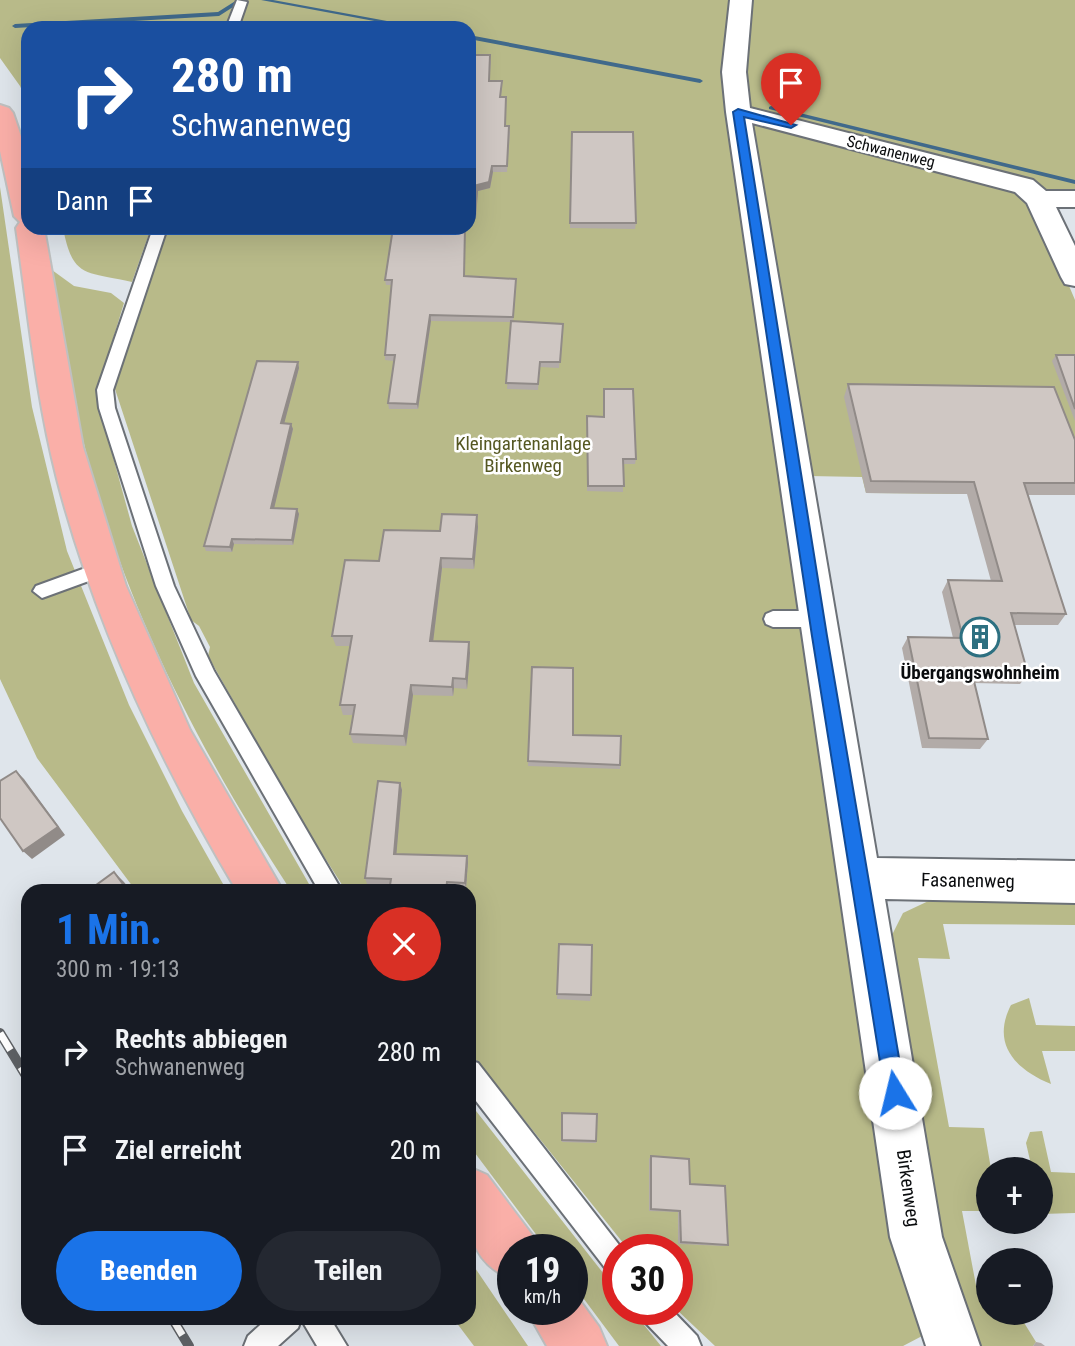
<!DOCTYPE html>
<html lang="de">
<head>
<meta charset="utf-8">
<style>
	:root { --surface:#171b24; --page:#242831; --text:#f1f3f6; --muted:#9ea1a6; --accent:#1a73e8 }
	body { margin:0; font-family:"Roboto Condensed",sans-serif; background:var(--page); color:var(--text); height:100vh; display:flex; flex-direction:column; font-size:26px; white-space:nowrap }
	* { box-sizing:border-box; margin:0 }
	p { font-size:23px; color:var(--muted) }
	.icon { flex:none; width:38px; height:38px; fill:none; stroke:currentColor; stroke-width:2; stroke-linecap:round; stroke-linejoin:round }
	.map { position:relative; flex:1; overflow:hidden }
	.panel { position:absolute; left:21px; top:884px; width:455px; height:441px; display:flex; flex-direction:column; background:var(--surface); border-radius:21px; box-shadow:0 7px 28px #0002 }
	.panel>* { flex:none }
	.hud { position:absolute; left:21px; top:21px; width:455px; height:214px; border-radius:21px; box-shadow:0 7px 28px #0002; background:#1a4fa0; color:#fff; overflow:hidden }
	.controls { position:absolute; left:976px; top:1157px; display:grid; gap:14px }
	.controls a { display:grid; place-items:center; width:77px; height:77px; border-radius:50%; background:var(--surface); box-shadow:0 7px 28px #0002; font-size:35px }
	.speed { position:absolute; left:497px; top:1234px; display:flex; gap:14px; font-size:35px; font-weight:700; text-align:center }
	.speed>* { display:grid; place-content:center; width:91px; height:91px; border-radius:50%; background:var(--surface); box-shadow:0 7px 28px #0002; line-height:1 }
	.speed small { font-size:18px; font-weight:400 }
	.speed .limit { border:10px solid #d22; background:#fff; color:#111 }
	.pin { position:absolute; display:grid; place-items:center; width:60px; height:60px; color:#fff; margin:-72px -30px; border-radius:50% 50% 50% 0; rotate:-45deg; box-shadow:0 0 7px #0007 }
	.pin .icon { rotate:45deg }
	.me { position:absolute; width:77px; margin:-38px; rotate:351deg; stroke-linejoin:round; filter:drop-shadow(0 0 5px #0008) }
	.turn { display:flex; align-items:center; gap:24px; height:147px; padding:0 35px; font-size:32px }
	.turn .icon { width:91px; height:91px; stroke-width:2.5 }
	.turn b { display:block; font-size:49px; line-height:60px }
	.then { display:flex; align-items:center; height:66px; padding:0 35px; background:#0003; gap:14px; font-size:26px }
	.round { display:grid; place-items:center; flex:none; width:74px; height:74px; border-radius:37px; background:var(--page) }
	.summary { display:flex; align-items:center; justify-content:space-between; height:119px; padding:0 35px }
	h1 { font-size:42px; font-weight:700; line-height:52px; color:var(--accent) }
	.action { display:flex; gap:14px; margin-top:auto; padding:14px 35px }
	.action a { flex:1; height:80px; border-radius:42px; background:var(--accent); color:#fff; font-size:28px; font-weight:700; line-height:80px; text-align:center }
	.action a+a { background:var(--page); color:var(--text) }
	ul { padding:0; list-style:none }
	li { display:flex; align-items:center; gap:21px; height:98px; padding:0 35px }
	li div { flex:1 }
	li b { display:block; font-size:26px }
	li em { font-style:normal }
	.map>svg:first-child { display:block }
</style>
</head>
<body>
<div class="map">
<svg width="1075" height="1346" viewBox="0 0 1075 1346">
	<rect width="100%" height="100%" fill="#dfe5eb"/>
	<g fill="#b8ba89">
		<path d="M0,0h732l192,1335 -21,11h-188l-39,-37 1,-59 -49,-1 -159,-198v-160h-123l-46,-72 -92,-163 2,-9 -11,-21 -8,-6 -78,-237 54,-155h302v-200h-234l7,-23h-9l-8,23h-197v76l-8,-18 -20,-28z"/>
		<path d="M749,0h326v198l-42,3 42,99v195l-209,-2 -4,-16 -53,-1 -66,-403z"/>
		<path d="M0,187l32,220 35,144 62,154 53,106 45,80h-91l-99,-133 -37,-79z"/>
		<path d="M63,228h88l-19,54c-47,-11 -59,-3 -69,-54z"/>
		<path d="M52,270l22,16 37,7 13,10 -28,92 36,131 62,157 119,208h-22c-89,-136 -165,-281 -205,-439 -15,-60 -24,-122 -34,-182z"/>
		<path d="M937,897l138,4v24l-132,-1 7,35 -32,-1 31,169 35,1 7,41 -2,42h-27l16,85h11v16l29,1 18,29 -3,4h-58l-41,-118 -43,-291 12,-24z"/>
		<path d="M1029,998l7,27 39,1v25h-33l9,33c-36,-15 -60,-40 -40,-79z"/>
		<path d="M469,1102l149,190v17h13l30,37h-42l-47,-63v-33l-25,-1 -78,-104z"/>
		<path d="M1042,1131l9,41 24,1v40l-34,1v-45h-9l-6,-26 4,-11z"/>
		<path d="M469,1259l59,87h-54l-21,-28h16z"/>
	</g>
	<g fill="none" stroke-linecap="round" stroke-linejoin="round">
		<g fill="#40698b" fill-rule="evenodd">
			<path d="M237,0h7l-25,16 -204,12 -3,-2 3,-2 203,-12z"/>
			<path d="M261,0h12l152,28h-13z"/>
			<path d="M469,35l231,44 3,2 -3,2 -231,-44z"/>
			<path d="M771,106l304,74v4l-306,-75v-2z"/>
		</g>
		<defs>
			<g id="service">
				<path d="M237,0l10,2 -9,26h-12z"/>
				<path d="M153,228h14l-54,162 2,18 59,178 40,85 128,220h-23l-123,-215 -40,-90 -57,-178 -2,-18z"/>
				<path d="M102,562l6,2 3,5 -3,5 -66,24 -9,-7 3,-5z"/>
				<path d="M773,611h44l7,3 2,5 -2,5 -7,3h-44l-7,-3 -2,-5 2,-5z"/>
				<path d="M469,1060l9,3 145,187h-5v27l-9,-4 -140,-181z"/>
				<path d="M639,1309h32l26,27 4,10h-33l-26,-27z"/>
				<path d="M268,1318h62l17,28h-30l-16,-27 -3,9 -20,18h-34l4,-10z"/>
			</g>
			<path id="minor" d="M730,0h22l-6,72 4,36 283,72 13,11h29v16h-19l19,39v40l-10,-2 -4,-7 -34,-74 -12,-11 -263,-69 125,735 198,3v42l-190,-4 57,338 38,109h-54l-36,-109 -164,-1125 -4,-40z"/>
			<g id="primary">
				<path d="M0,105l9,3 4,5 15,44v71h16l39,219 43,139 64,144 93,161h-46c-77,-129 -142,-266 -180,-412 -21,-82 -29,-167 -41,-251l4,-6 -6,-6 -14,-65z"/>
				<path d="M469,1167l18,8 45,60 5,15h-24v30c-53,-22 -44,-65 -44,-113z"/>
				<path d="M572,1290l27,37 8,19h-60l-21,-37h46z"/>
			</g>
		</defs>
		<use href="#service" stroke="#6c7177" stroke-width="4"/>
		<use href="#minor" stroke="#6c7177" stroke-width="4"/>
		<use href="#primary" stroke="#bfc0c0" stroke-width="4"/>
		<use href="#service" fill="#fff" fill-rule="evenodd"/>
		<use href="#minor" fill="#fff" fill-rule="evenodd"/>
		<use href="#primary" fill="#faafa8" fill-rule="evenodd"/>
		<defs>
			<g id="rail">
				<path d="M0,1033l28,46"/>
				<path d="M172,1318l17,28"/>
			</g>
		</defs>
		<use href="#rail" stroke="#5f6266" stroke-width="10"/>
		<use href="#rail" stroke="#fff" stroke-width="7" stroke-dasharray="20" stroke-linecap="butt"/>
	</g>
	<g fill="#b2aba8">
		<path d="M469,55l22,6 -2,20h13l-1,16 4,29 5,6 -3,40h-14l-3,16 -12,3 -2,27h-7z"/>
		<path d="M572,132l64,91 -1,6 -65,-1z"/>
		<path d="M465,228l-1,48 52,9 -3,37 50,2 -4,44 -19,-1 -2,23 -31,-1 4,-67 -80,-1 -13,88h-29l-1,-6 6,-42 -9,-1v-5l6,-70h-5l-1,-5z"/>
		<path d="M1056,355h19v66l-23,-60z"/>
		<path d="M298,362l1,6 -15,55 7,1 2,5 -19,79 23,1 2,5 -6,31 -59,-1 -2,8 -26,-1 -2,-5z"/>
		<path d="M848,384l227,56v55h-47l38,119 -8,11h-44l14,49 -8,10 -46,-1 14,56 -8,10 -58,-1 -20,-100 6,-11 45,1 -11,-46 6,-12 43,1 -24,-87 -101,-1 -22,-96z"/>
		<path d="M604,389l32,70 -1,5h-12v28l-36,-1v-75l17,1z"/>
		<path d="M478,527l-4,42 -32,-1 -9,73 37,12 -3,36 -13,-1 -1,8 -40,-1 -7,51 -53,-3 -3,-9 3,-19h-10l-3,-10 10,-59h-14l-4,-10 47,-75 61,-30z"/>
		<path d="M532,667l41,68 47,30v4l-92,-3z"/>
		<path d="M400,783l2,7 -6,64 71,2 1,6 -2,26 -18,-1v4h-59l1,-6 -23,-1 -2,-6z"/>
		<path d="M559,944l32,51 -1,6 -33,-2z"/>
		<path d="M562,1113l34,28v2l-34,-1z"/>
		<path d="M651,1156l39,28 38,61 -4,1 -46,-2v-32l-29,-1v-52z"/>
		<path d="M1036,1342l5,1 4,3h-12z"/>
	</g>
	<g fill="#918b88">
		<path d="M492,166l1,6 -3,16 -12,3 -2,27 1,-33z"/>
		<path d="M430,315l1,6 -13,88 -1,-5z"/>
		<path d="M298,362l1,6 -16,60 -2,-5z"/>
		<path d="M291,424l2,5 -20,84 -2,-5z"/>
		<path d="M297,509l2,5 -6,31 -1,-5z"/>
		<path d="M477,515l1,12 -4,42 -1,-10z"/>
		<path d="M232,539l2,5 -2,8 -2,-5z"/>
		<path d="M441,558l1,10 -10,83 -2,-10z"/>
		<path d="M469,642l1,11 -3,36 -1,-10z"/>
		<path d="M453,678l1,10 -1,8 -1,-9z"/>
		<path d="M411,685l2,10 -7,51 -2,-10z"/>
		<path d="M16,771l8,8 41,56 -33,24 -9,-8z"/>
		<path d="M400,783l2,7 -6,69 -2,-5z"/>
		<path d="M467,856l1,6 -2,26 -1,-5z"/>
		<path d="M114,872l10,10 7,9h-3z"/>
	</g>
	<g fill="#cfc7c3" stroke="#918b88" stroke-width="2">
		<path d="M469,55h21l-1,26h13l-2,16h6l-1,29h4l-2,40h-15l-3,16 -12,3 -2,27h-6z"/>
		<path d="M572,132h61l3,91h-66z"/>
		<path d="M393,228h72l-1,48 52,3 -3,38 -83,-2 -13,89 -29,-1 7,-48h-10l7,-75h-7z"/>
		<path d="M511,321l52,3 -3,38h-20l-2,22 -32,-1z"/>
		<path d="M1056,355h19v54z"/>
		<path d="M257,361l41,1 -17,61 10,1 -20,84 26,1 -5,31 -60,-1 -2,8 -26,-1z"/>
		<path d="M848,384l206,3 21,53v43h-51l42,131 -55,-1 17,61 -56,-1 16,66 -59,-1 -21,-101 55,1 -15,-58 54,1 -28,-99 -103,-1z"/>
		<path d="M604,389h29l3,70h-13l1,27h-36l-1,-70 17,1z"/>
		<path d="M442,514l35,1 -4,44 -32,-1 -11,83 39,1 -3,37 -13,-1 -1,9 -41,-2 -7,51 -54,-2 5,-29h-15l12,-69h-20l13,-76 34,1 5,-31 56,1z"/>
		<path d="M532,667l41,1v67l48,1 -1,29 -92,-4z"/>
		<path d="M16,771l42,56 -35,24 -23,-33v-37z"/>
		<path d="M378,781l22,2 -6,71 73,2 -2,27 -18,-1 -1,9h-57l2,-12 -26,-1z"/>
		<path d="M114,872l14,19h-40z"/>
		<path d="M559,944l33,1 -1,50 -34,-1z"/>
		<path d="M562,1113l35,1 -1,27 -34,-1z"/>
		<path d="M651,1156l38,3 1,25 35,2 3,59 -47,-3 -1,-31 -29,-2z"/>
	</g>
	<path fill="#1a73e8" stroke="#114b97" stroke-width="2" d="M738,109l58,16 -5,3 -47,-11 83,519 78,457 -3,7 -7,3 -7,-3 -3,-7 -73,-457 -79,-524z"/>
	<defs>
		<symbol id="building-ring" viewBox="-11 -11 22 22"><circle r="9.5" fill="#fff" stroke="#2d7081" stroke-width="1.5"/><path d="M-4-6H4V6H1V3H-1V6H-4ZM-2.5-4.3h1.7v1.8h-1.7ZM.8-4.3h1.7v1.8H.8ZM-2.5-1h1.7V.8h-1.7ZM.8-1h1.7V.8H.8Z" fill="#2d7081"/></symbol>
	</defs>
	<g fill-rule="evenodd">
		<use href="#building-ring" x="958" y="615" width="44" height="44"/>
	</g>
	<g text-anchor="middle" stroke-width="5" stroke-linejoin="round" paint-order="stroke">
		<g font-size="16" fill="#0a0c0e" stroke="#fff">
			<text transform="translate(891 151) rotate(14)" y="6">Schwanenweg</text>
		</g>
		<g font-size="19" fill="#555721" stroke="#fff">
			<text x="523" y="450">Kleingartenanlage<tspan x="523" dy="22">Birkenweg</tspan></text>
		</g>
		<g font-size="19" font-weight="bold" fill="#0a0c0e" stroke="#fff">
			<text x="980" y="679">Übergangswohnheim</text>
		</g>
		<g font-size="19" fill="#0a0c0e" stroke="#fff">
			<text transform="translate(968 880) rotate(1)" y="7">Fasanenweg</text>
			<text transform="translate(909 1188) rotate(82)" y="7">Birkenweg</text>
		</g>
	</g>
</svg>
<div class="controls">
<a>+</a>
<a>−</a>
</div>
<div class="speed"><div>19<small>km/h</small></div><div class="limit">30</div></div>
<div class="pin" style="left:791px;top:125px;background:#d93025"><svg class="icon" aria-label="arrive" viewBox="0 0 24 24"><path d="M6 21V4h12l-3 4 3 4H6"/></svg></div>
<svg class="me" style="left:895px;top:1093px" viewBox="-20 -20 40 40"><circle r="19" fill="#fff"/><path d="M0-13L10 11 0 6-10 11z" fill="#1a73e8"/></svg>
<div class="hud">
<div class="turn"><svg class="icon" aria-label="right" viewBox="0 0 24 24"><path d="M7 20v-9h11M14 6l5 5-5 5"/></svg><div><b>280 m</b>Schwanenweg</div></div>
<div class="then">Dann<svg class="icon" aria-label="arrive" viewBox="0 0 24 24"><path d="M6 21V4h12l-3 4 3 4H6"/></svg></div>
</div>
<section class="panel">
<div class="summary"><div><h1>1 Min.</h1><p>300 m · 19:13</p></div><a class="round" style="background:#d93025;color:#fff"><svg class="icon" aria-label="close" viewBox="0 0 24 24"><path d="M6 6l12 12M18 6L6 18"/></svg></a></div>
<ul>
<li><svg class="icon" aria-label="right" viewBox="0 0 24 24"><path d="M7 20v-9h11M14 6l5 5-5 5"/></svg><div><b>Rechts abbiegen</b><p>Schwanenweg</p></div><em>280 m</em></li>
<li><svg class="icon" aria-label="arrive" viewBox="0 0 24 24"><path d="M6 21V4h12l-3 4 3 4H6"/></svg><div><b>Ziel erreicht</b></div><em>20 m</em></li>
</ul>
<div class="action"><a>Beenden</a><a>Teilen</a></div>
</section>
</div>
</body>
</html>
